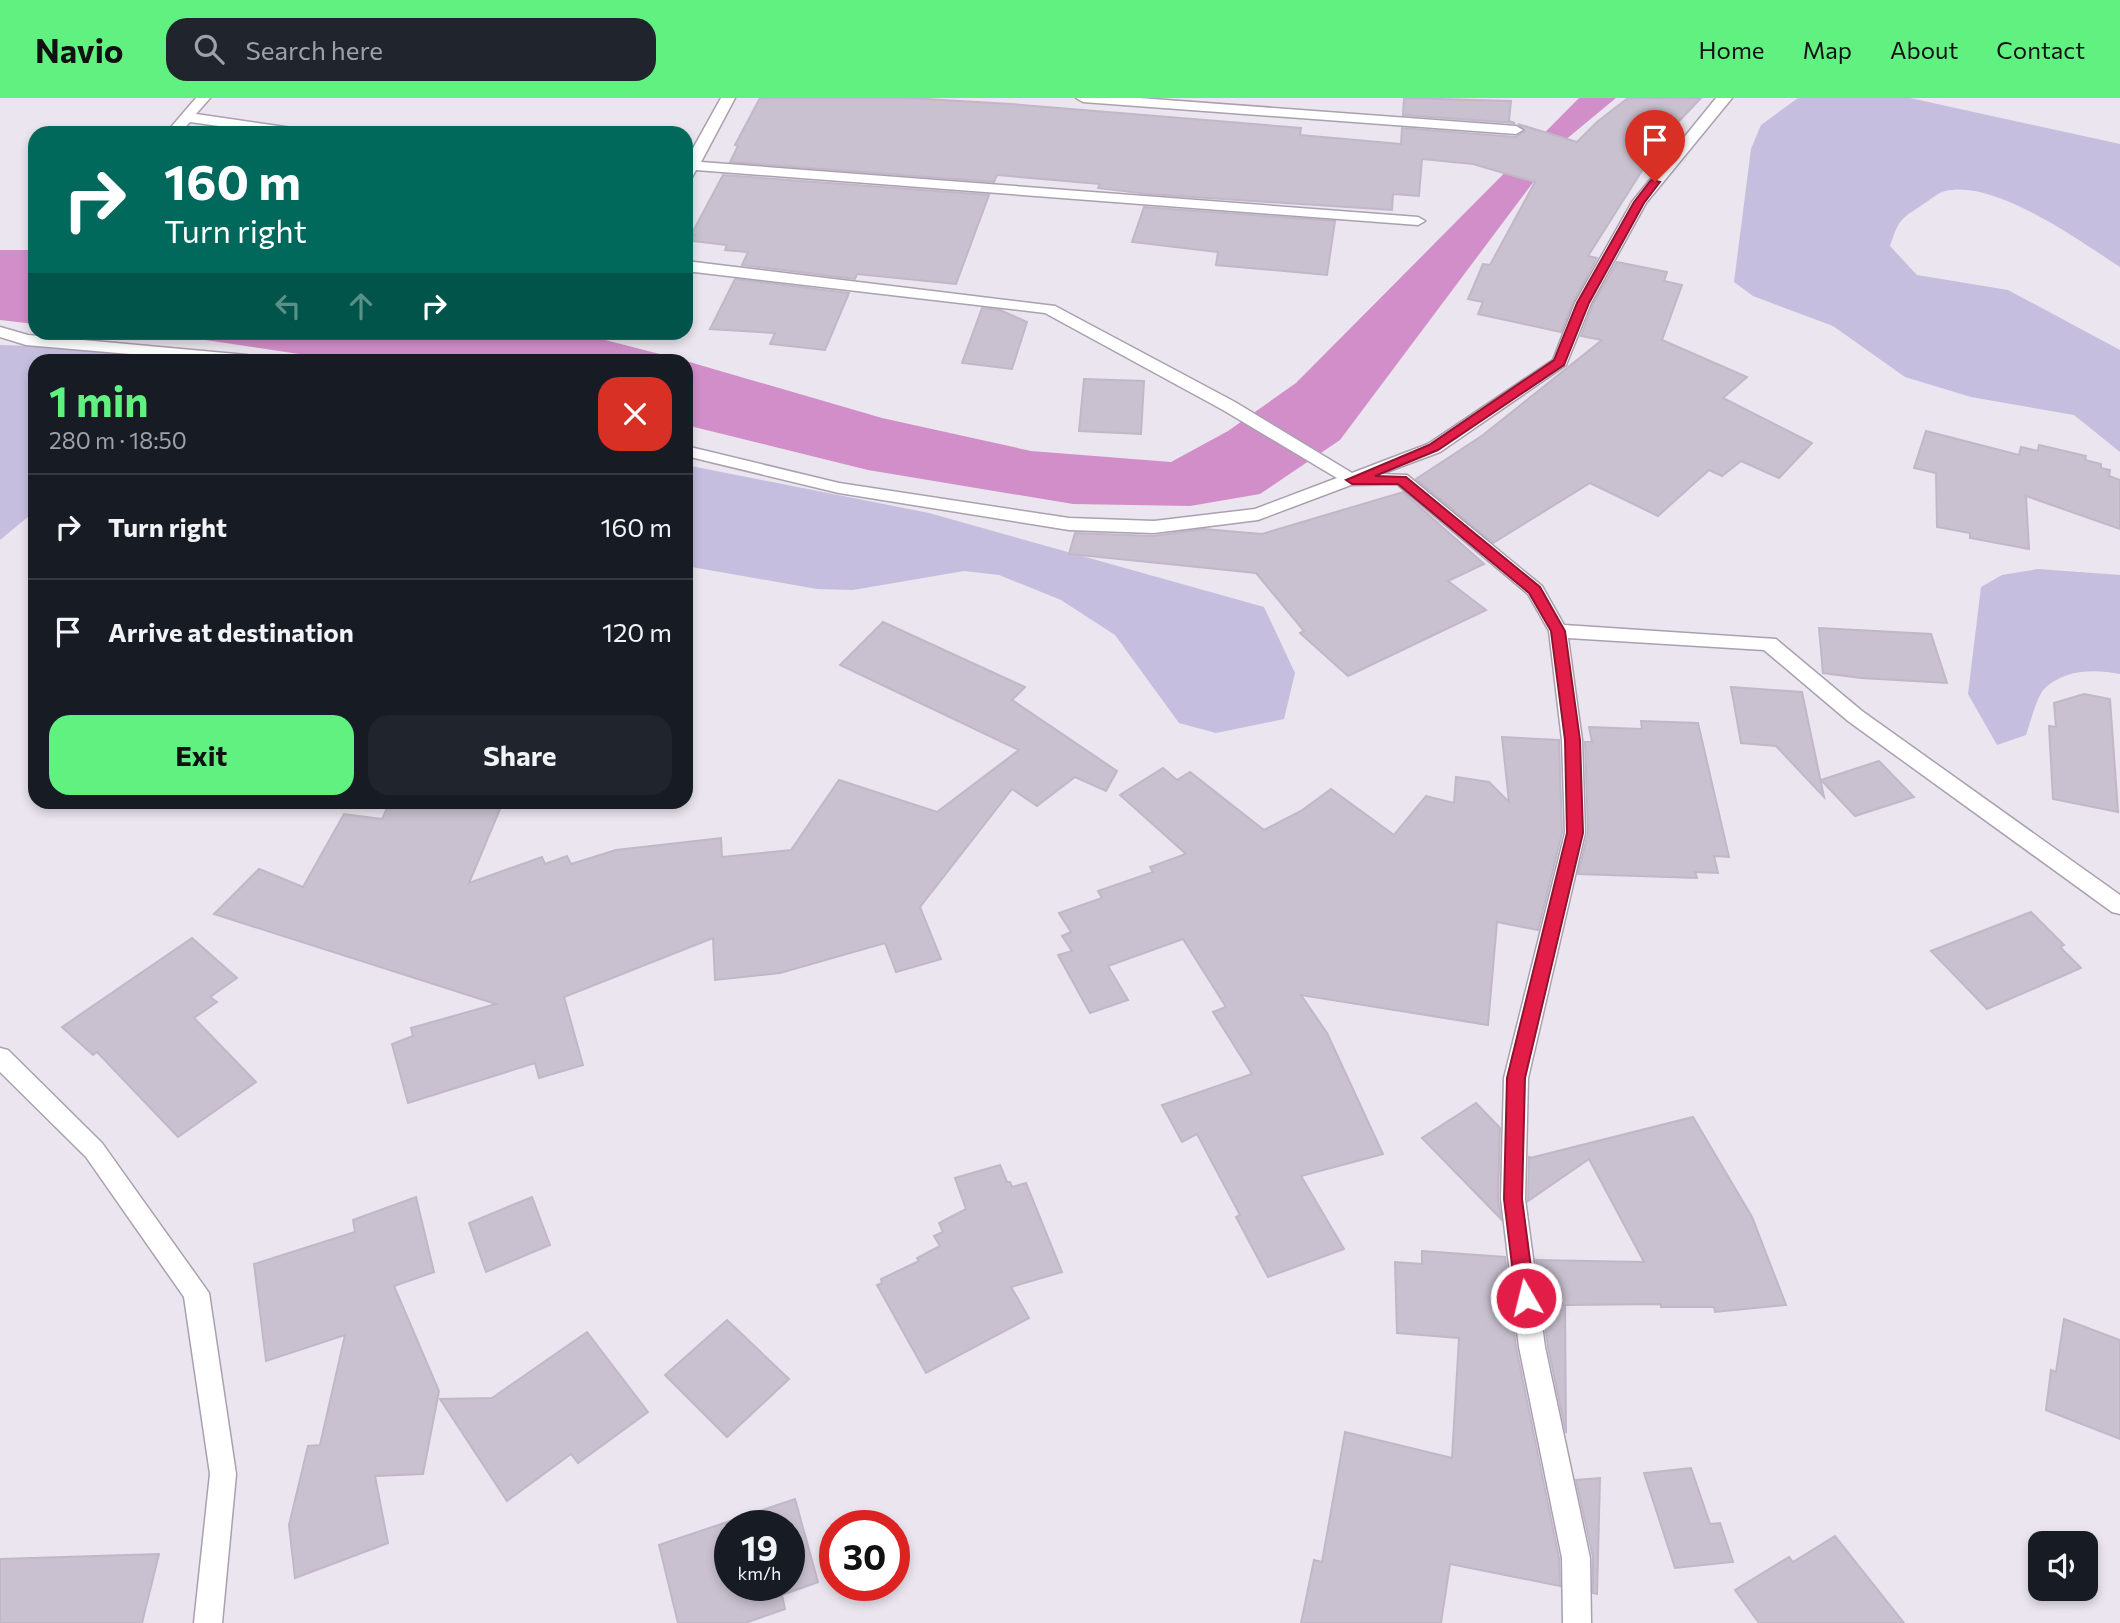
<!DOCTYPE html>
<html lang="en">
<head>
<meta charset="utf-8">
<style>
	:root { --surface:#171b24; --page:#20242c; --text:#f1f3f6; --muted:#9ea1a6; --line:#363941; --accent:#60f181 }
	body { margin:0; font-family:Commissioner,sans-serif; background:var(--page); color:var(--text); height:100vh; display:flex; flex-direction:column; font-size:26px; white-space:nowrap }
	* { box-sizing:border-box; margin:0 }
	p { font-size:23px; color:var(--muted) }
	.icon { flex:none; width:38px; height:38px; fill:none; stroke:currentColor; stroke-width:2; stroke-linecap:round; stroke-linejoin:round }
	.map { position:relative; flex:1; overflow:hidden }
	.details { position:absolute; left:28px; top:256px; width:665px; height:455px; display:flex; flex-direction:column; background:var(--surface); border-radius:21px; box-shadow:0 4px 10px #0003 }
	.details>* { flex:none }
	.hud { position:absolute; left:28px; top:28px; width:665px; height:214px; border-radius:21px; box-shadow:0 4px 10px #0003; background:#00695c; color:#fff; overflow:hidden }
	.controls { position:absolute; left:2028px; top:1433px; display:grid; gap:14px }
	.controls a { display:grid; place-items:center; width:70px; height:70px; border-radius:14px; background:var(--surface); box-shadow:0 4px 10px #0003; font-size:35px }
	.speed { position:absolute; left:714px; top:1412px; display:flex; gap:14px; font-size:35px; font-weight:700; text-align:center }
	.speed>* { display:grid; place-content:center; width:91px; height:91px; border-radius:50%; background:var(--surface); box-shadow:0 4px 10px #0003; line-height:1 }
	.speed small { font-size:18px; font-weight:400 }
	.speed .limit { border:10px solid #d22; background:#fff; color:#111 }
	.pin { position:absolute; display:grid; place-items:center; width:60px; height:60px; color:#fff; margin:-72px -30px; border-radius:50% 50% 50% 0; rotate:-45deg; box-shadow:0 0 7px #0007 }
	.pin .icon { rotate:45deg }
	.me { position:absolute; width:77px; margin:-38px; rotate:352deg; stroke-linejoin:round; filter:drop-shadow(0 0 5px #0008) }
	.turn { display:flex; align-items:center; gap:24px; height:147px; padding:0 21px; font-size:32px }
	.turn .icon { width:91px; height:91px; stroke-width:2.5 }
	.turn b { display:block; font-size:49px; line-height:60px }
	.lanes { display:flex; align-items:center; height:66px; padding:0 21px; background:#0003; justify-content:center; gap:35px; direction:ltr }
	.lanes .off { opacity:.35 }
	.round { display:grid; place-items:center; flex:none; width:74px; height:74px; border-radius:21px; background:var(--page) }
	.overview { display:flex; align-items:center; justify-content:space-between; height:119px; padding:0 21px }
	h1 { font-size:42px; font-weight:700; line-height:52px; color:var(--accent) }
	.button { display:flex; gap:14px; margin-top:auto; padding:14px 21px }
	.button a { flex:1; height:80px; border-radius:21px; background:var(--accent); color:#111; font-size:28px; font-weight:700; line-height:80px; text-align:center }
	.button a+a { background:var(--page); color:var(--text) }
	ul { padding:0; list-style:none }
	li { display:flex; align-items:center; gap:21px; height:105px; padding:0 21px; border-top:2px solid var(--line) }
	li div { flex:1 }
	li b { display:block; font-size:26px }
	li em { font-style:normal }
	header { display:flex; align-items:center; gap:42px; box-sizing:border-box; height:98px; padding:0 35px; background:var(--accent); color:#111 }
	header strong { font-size:33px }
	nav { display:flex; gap:38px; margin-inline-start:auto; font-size:24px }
	.search { width:490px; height:63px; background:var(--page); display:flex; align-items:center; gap:18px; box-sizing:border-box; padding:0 24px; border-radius:21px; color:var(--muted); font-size:26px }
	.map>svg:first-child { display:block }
</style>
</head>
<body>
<header>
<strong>Navio</strong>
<div class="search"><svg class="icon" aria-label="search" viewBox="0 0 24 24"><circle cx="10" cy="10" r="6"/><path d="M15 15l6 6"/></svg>Search here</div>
<nav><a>Home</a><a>Map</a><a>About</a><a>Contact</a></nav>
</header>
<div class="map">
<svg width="2120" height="1525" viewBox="0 0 2120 1525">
	<rect width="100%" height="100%" fill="#eae5ee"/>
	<g fill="#c6bedf">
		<path d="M1798,0h112l210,46v123c-42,-27 -125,-88 -175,-76 -8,2 -16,10 -23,14 -23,15 -23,15 -32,41l27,29 91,15 112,60v102l-46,-37 -103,-18 -66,-20 -72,-51 -80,-30 -19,-14 17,-133 10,-24z"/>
		<path d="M0,247l98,3 64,12h-127v151l-35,29z"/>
		<path d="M686,367l243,48 335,94 31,66 -11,46 -68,14 -37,-10 -64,-88 -54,-35 -62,-25 -35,-4 -111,19 -36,-1 -131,-23z"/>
		<path d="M2038,471l82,6v99c-25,-5 -55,-5 -75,14 -8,7 -15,36 -19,47l-29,10 -29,-51 13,-107 21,-12z"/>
	</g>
	<g fill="#d28ec9">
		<path d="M1579,0h37l-52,43 -224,299 -80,54 -70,12 -117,-2 -205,-34 -182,-45v-64l196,57 149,33 140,11 57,-31 68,-48z"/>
		<path d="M0,152h35v74l-35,-4z"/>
		<path d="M578,235l105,27h-344l-181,-27z"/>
	</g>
	<g fill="#c9c1cf" stroke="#c1b7c8" stroke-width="2" fill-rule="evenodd">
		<path d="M760,0h149l102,6 290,24 -1,7 101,9 1,-16 114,9 9,-6 -7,-7 59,18 20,-20 31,-24h73l-39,41 -74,117 9,2 -24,44 -12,30 -83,-18 5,-12 -15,-3 15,-35 7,1 45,-83 -62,-18 -51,-5 -3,37 -26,-2 -1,16 -244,-16 -50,-6 2,-4 -103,-9 -3,7 -264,-20 8,-16 -3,-1z"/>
		<path d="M1404,0l107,3 -2,20 6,2 -112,-8z"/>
		<path d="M723,77l266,20 -33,89 -99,-10 -2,5 -113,-14 6,-13 -23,-2 2,-5 -35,-4 3,-6h-4z"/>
		<path d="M1144,109l191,14 -8,54 -111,-10 2,-13 -86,-10z"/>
		<path d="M1617,164l50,10 -3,9 18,4 -20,55 85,37 -24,21 89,45 -33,35 -38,-17 -19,15 -13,-6 -51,46 -68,-33 -97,60 -77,-64 67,-44 119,-95 -21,-4 12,-32z"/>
		<path d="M735,181l114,14 -24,57 -55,-6 5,-11 -65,-4z"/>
		<path d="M982,210l18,2 27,12 -15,47 -50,-6z"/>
		<path d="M1084,281l60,2 -3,53 -62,-3z"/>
		<path d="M1926,333l93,24 2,-8 17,4 1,-6 47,11 -1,4 16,4v4l9,2 -1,6 11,4v49l-94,-33 3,53 -59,-11v-5l-33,-6 -1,-54 -22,-5z"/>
		<path d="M1403,394l81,72 -36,17 38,29 -138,66 -48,-43 4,-2 -48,-58 -187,-19 6,-21 79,3 50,-7 58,5z"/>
		<path d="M883,524l142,65 -13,13 105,71 -11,20 -31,-14 -38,29 -25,-17 -92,118 21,52 -45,13 -11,-29 -105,30 -65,7 -2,-42 -149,59 19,68 -44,13 -4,-15 -127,40 -16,-59 21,-8 -2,-8 85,-24 -282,-90 45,-45 44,18 41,-73 38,5 8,-17h113l-34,81 73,-26 3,7 22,-8 4,8 45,-14 105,-12 1,19 69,-7 48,-70 98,32 82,-62 -179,-85z"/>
		<path d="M1819,530l112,6 16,49 -86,-5 -38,-5z"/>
		<path d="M1731,589l71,5 22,105 -48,-51 -35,-3z"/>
		<path d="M2084,596l26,5 8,113 -65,-13 -4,-73 7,1 -2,-24z"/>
		<path d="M1641,623l57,2 31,134 -15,-1 4,17 -23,-1 2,6 -119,-4 10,-41 -3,-91h7l-3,-15 53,2z"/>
		<path d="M1502,639l57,3 3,93 -24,97 -41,-8 -9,103 -187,-30 26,38 56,121 -82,22 43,73 -76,28 -32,-60 4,-2 -43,-81 -15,8 -20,-37 90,-31 -39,-62 13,-5 -43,-68 -75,27 20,34 -38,13 -32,-58 14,-4 -10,-15 9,-4 -12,-19 43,-15 -4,-7 55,-19 -3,-5 36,-13 -66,-59 43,-27 14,12 13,-8 74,58 37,-19 30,-22 63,46 32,-39 28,7 2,-26 33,5 20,20z"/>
		<path d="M1879,663l35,36 -59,19 -34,-36z"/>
		<path d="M2031,814l33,33 -4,2 21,21 -94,41 -56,-58z"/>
		<path d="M192,840l45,40 -27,19 7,5 -23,16 62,64 -78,55 -81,-85 -4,3 -31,-28z"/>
		<path d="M1476,1005l24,25 -2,71 3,20 -79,-81z"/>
		<path d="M1693,1019l59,100 34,88 -71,7 -1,-5h-53v-3l-96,1 1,128 -18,-86 -12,-87 108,2 -55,-103 -61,42 1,-45 1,2z"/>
		<path d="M1000,1067l7,17h3l2,5 14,-4 36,89 -51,15 18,31 -103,55 -49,-88 5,-2 -1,-4 38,-18 -2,-3 23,-12 -6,-10 9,-4 -4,-9 27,-14 -11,-31z"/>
		<path d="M416,1099l18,75 -40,14 45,105 -16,83 -48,2 13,67 -93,35 -6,-53 19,-79 12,-1 25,-110 -79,26 -12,-97 101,-32 -2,-12z"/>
		<path d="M532,1099l18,48 -64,27 -17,-49z"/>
		<path d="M1422,1153l83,6 11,90 43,211 1,28 -110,-22 -9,59h-140l13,-63 8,2 23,-130 107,26 7,-120 -62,-5 -2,-71 27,2z"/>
		<path d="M2064,1221l56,21v99l-74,-29 5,-40 5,2z"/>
		<path d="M727,1222l62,59 -62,58 -62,-62z"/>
		<path d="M587,1234l61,80 -70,51 -7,-9 -64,47 -67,-102 52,-1z"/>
		<path d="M1691,1370l19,56 10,-1 13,39 -58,6 -31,-95z"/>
		<path d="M1600,1380l-3,116 -4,-1v-36l-17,-77z"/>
		<path d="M795,1401l23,83 -36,13 3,14 -40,14h-67l-19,-78zM730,1428h59v60h-59z"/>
		<path d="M1835,1438l69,87h-145l-24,-33 54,-33 4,5z"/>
		<path d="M159,1456l-17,69h-142v-64z"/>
	</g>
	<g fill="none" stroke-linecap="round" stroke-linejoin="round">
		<defs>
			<g id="street">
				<path d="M196,0h14l-14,16 103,15 7,4h-37l-79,-11 -10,11h-14z"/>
				<path d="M721,0h14l-34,64 717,55 7,4 -7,4 -722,-55 -5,9 -5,1v-19z"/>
				<path d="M1076,0h63l377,28 7,4 -7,4 -433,-32z"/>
				<path d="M1716,0h16l-86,105 -55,100 -25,62 -126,87 -59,22 26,1 135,111 22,39 212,14 86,72 258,184v19l-8,-2 -264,-191 -84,-71 -196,-12 14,102 3,93 -57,245 -3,121 20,148 45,211 1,65h-28l-1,-65 -43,-211 -18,-148 3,-121 61,-245 -3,-93 -13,-109 -21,-37 -131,-110 -46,1 -93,35 -104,13 -85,-3 -230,-37 -153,-37v-10l153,37 230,35 85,3 101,-12 82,-31 -114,-68 -178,-97 -359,-42v-10l369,45 180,96 117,71 76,-29 125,-84 22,-57 57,-101z"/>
				<path d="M0,229l28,8 219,20 8,5h-56l-173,-15 -26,-8z"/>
				<path d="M0,950l8,2 94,93 107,150 27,181 -14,149h-28l16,-149 -26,-177 -98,-140 -86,-85z"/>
			</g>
		</defs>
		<use href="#street" stroke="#aaa0af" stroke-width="3"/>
		<use href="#street" fill="#fff" fill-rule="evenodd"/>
	</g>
	<path fill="#e11d48" stroke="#92132f" stroke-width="2" d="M1651,82l9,2 -16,21 -55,100 -25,62 -126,85 -63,26 31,1 134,110 25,44 15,109 3,93 -58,245 -3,121 13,99 -2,6 -7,2 -7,-2 -3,-6 -12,-99 3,-121 60,-245 -2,-93 -14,-109 -22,-38 -131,-109h-46l-6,-4 83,-35 125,-85 23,-57 57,-101z"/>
</svg>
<div class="controls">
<a><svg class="icon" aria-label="sound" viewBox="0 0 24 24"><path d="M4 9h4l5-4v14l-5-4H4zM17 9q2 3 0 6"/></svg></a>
</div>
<div class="speed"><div>19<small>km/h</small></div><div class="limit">30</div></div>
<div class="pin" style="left:1655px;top:84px;background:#d93025"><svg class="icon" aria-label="arrive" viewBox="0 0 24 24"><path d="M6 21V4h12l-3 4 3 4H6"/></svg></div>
<svg class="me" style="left:1526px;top:1200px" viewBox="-20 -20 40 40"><circle r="17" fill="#e11d48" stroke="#fff" stroke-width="3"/><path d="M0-11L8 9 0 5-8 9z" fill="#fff"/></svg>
<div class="hud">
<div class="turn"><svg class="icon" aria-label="right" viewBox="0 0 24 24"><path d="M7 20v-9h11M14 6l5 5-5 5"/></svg><div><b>160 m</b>Turn right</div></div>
<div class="lanes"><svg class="icon off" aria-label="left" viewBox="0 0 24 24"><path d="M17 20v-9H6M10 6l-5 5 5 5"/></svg><svg class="icon off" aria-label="ahead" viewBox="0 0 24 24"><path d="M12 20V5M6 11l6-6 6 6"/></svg><svg class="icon" aria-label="right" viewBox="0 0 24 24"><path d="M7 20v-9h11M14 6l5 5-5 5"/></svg></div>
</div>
<section class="details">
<div class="overview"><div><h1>1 min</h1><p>280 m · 18:50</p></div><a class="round" style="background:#d93025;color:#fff"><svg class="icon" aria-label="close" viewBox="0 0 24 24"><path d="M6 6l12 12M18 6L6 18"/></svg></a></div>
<ul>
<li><svg class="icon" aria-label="right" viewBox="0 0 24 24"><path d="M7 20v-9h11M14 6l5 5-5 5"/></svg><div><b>Turn right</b></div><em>160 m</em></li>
<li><svg class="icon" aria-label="arrive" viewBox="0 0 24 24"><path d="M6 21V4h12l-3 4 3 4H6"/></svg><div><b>Arrive at destination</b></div><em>120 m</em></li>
</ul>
<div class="button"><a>Exit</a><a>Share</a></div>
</section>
</div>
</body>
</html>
